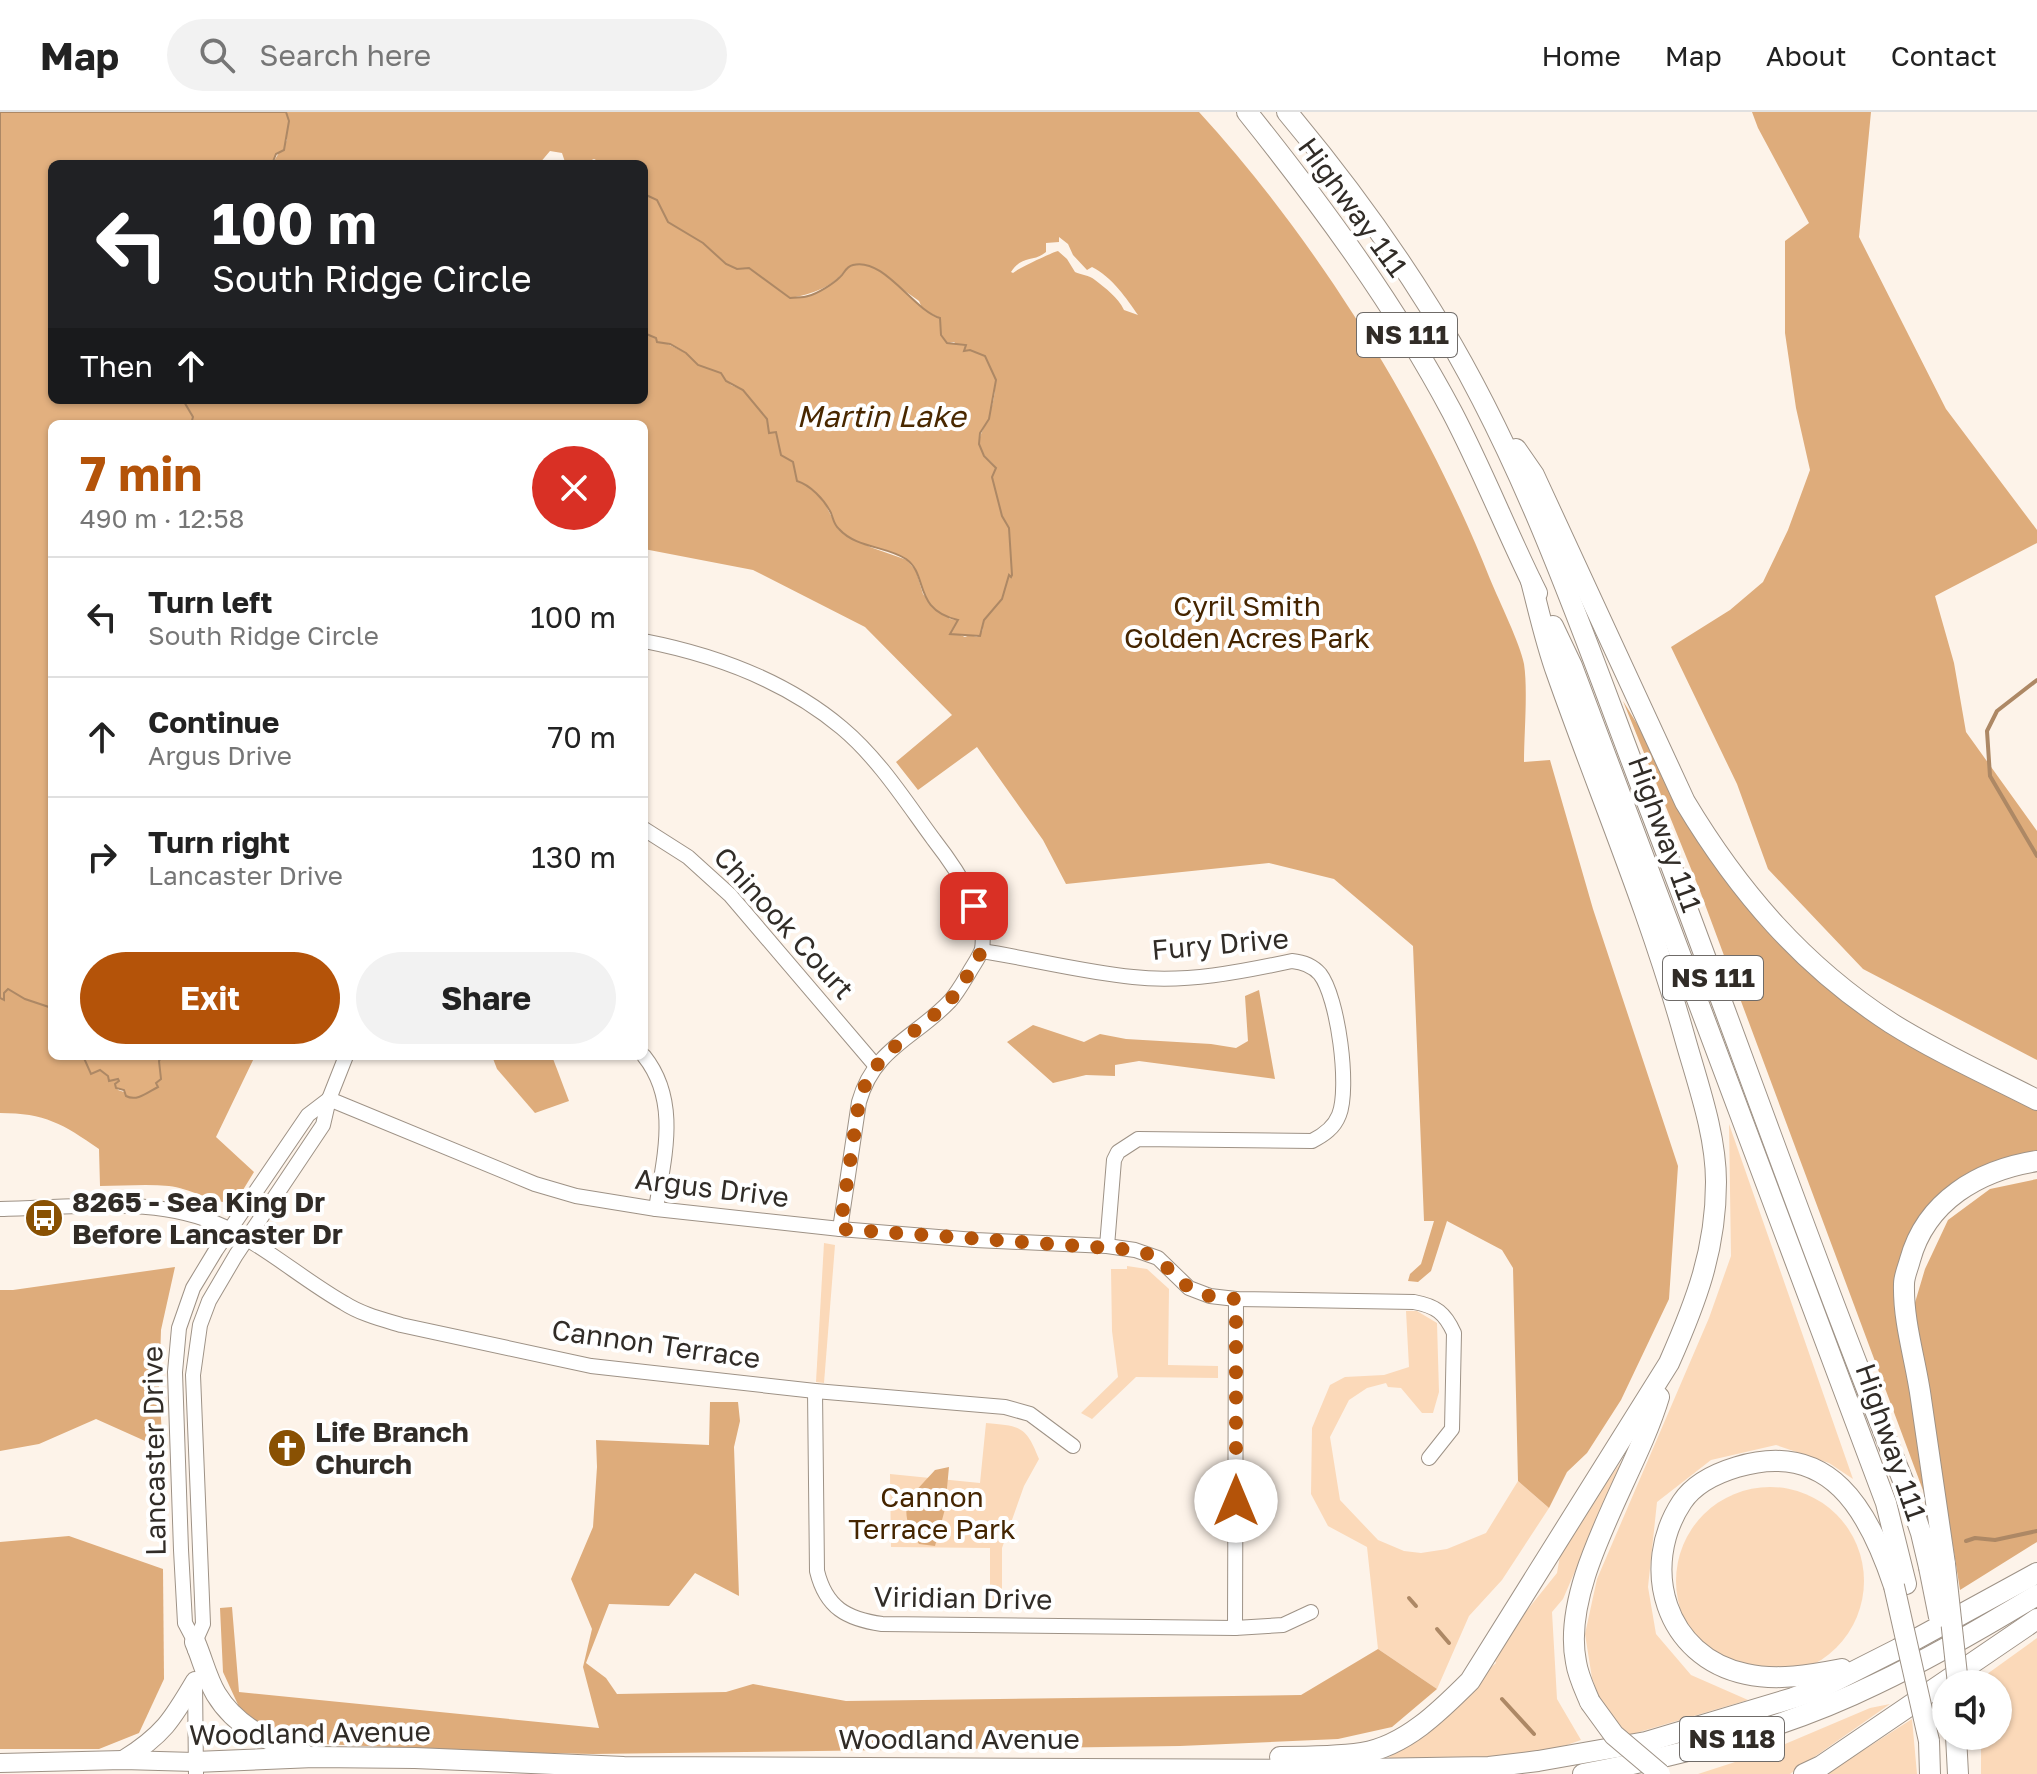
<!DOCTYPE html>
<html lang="en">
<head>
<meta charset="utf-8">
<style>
	:root { --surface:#fff; --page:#f2f2f2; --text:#222; --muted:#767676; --line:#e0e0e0; --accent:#b45309 }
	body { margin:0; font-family:"Golos Text",sans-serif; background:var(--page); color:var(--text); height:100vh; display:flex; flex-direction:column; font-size:30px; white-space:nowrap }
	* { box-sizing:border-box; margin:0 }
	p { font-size:26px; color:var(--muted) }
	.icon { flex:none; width:44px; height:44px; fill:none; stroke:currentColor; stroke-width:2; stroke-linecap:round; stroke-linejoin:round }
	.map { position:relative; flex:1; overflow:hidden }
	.drawer { position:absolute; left:48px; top:308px; width:600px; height:640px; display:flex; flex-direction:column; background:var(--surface); border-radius:12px; box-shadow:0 2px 6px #0004 }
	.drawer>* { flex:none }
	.top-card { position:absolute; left:48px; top:48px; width:600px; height:244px; border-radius:12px; box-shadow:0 2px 6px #0004; background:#202124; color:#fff; overflow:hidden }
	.fabs { position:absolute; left:1932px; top:1558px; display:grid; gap:16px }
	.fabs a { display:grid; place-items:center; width:80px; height:80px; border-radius:50%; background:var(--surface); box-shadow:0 2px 6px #0004; font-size:40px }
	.pin { position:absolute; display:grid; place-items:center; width:68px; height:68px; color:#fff; margin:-34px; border-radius:16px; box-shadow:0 4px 12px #0006 }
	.me { position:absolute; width:88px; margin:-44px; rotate:0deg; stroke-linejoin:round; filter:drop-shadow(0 0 6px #0008) }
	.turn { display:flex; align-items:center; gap:28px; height:168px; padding:0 32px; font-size:36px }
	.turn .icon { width:104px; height:104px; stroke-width:2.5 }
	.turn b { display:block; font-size:56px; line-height:68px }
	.then { display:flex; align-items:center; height:76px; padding:0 32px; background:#0003; gap:16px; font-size:30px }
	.round { display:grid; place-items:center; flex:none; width:84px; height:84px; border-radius:42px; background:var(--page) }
	.overview { display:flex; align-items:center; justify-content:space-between; height:136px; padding:0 32px }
	h1 { font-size:48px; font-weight:700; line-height:60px; color:var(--accent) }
	.action { display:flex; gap:16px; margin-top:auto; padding:16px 32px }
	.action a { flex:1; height:92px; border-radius:48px; background:var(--accent); color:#fff; font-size:32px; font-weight:700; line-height:92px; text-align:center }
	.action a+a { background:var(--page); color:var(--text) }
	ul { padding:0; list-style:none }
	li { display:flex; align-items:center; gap:24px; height:120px; padding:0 32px; border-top:2px solid var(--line) }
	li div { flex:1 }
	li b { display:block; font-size:30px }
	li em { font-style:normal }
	header { display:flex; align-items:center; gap:48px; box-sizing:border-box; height:112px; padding:0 40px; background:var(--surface); border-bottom:2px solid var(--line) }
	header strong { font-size:38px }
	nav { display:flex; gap:44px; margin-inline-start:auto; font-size:28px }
	.search { width:560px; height:72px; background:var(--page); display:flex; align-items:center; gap:20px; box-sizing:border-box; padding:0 28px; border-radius:44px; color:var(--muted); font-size:30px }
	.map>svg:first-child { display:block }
</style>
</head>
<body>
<header>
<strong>Map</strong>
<div class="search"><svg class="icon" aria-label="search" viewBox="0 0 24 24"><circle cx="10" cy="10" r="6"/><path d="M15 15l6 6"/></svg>Search here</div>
<nav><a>Home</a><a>Map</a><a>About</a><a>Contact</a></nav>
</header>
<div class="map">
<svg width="2037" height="1662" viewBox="0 0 2037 1662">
	<rect width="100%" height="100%" fill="#fdf3e9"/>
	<g fill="#fbd9b9">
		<path d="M1729,1012l124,355 -24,-16 -53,-18 -65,15 -54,42 -9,85 8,47 35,41 57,25 -119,35 -20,-21 -10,-17 -7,-19 -7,-44 12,-55 112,-261 22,-62z"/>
		<path d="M824,1131l11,2 -11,138 -8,-1z"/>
		<path d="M1127,1154l20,3 22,20 -1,76 50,1v12l-82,-1 -44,42 -11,-6 37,-36 -6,-46 -1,-62h16z"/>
		<path d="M1406,1199h11l20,12 2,69 -6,21h-11l-21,-25 -13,-1 -2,-4 -19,5 -18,12 -19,37 10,63 38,40 26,11 17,2 26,-4 39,-16 32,-52 31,27 -47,72 -33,36 -32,73 -59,-40 -11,-102 -39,-21 -17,-32 1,-66 18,-43 15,-8 39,-2 25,-8z"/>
		<path d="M986,1311c35,3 40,3 53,36l-15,27 -22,62v61h-12v-61l-99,-1 -1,-73 90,9z"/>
		<path d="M1624,1346l-61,141 -11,13 5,87 24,41c-61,24 -131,21 -196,21l111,-98 -4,-9 65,-81 5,-29z"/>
		<circle cx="1770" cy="1469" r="94"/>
		<path d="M2037,1526v136h-56v-38h17v-52h-22v-2z"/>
		<path d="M1890,1592l-100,70h-92l68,-22 104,-44z"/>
		<path d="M1912,1607l5,55h-91z"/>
	</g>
	<g fill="#deac7b" fill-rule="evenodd">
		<path d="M286,0h913c120,131 226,303 291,467 9,22 30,64 34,85 4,26 0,70 0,98l26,-2 43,149 85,257 -9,133 -48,101 -34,53 -20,19 -18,36 -31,-27 -5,-213 -11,-18 -55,-29 -16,50 -13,11 -10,-1 2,-7 11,-10 13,-43h-10l-11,-275 -79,-67 -65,-16 -203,21 -23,-44 -66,-93 -59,43 -22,-28 56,-47 -87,-88 -112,-57 -109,-21v-125h-453l1,-10 -9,-14h461l1,-67 41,20 11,11 24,9 10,12 12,5 24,29 4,14 5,-1 5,23 12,6 6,21 8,1 17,19 14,27 32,18 37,13 9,11 7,23 12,15 9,4 6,6 8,1 -7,11 14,6 5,-2 7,2 5,-5 2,-12 18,-21 6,-24h4l-3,-47 -7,-12 -10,-39 4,-9c-5,-8 -13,-11 -16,-20 -3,-13 5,-19 8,-30 9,-25 10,-38 -3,-62l-15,-6 -6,1 -10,-9 -7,1 -6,-8 -3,-18 -15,-7 -4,-9 -49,-35 -23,2c-15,20 -35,26 -57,30l-41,-30 -12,1 -11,-5 -23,-21 -35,-21 -11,-22 -13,-6v-30h-40l-10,-5c-9,4 -19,7 -29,3l-3,-9 -12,-2 -11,13h-267l15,-24zM1059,125l9,7 5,11 14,15 5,-3c20,10 35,32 46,48l-14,-5c-6,-13 -19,-22 -29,-30 -6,-5 -14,-5 -20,-8l-8,-13 -9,-8c-5,1 -41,18 -45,22l-2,-1c12,-18 22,-9 35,-20v-9l13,-1z"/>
		<path d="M1752,0h119l-12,125 87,172 91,121v13l-102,53 19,67 12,69 71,99v229l-174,-91 -95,-100 -31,-85 -66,-137 59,-37 33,-28 25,-52 22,-60 -14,-62 -11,-75v-92l24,-18 -51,-95z"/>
		<path d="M1623,589l79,129 117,144 218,134v50l-104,45 -35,99 26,191 -224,-602z"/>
		<path d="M8,877l17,10 27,9v48h31l8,17 9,-3 9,6v5l9,-2 1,2 -4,3 3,6 21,7 19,-12 -2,-2 4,-3 -1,-19 3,-5h93l-39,81 38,35 -19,31c-16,2 -46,-15 -66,-17 -23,-2 -47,0 -69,0l-1,-37c-36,-25 -54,-36 -99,-36v-115l4,1v-6z"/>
		<path d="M1259,878l16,89 -136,-18 -24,4v11l-29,-1 -33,8 -46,-41 26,-17 51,17 16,-8 26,5 85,5 25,4 12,-7 -3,-45z"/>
		<path d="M492,944h60l17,45 -34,12 -38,-44z"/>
		<path d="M2037,1067v363l-77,48 -17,-107 -32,-167 14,-47 23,-49 42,-31z"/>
		<path d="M175,1155l-14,63 -2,59 4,60 -67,-30 -57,25 -39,7v-161h13z"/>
		<path d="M710,1290h28l2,19 -6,26 5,149 -44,-23 -26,33 -60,-2 -23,59 20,15 11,16 109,-2 27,-8 93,17 455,-6 77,-46 59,40 -45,38 -54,12 -158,7 -587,8 -100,-2 -191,-9 -57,-23 -22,-48 -3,-64 12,-1 7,85 360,36 -16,-61 9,-38 -21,-50 22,-52 4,-60 -1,-27 113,5z"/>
		<path d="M949,1355l-4,42 -10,37 -16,-2c-24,-38 -11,-44 16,-74z"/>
		<path d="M69,1424l94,33 1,110 -25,54 -40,16h-99v-207z"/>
	</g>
	<g fill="#e2b07f" stroke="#ad8865" stroke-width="2">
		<path d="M0,0h286l3,9 -5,29 -8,4 -4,10h-220v236h131l10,17 -2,7h-139v584l-27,-9 -17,-10 -4,4v7l-4,-2z"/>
		<path d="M644,82l13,6 11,22 35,21 23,21 11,5 12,-1 41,30c6,-1 13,0 18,-2 9,-2 25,-12 32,-19 5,-4 5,-10 13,-12 31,-8 60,45 87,53l1,17 6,8 19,2 -2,6 6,-1 15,6 11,24 -7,39 -9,14 -1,11 5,12 12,12 -4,9 10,39 7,12 3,47 -1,2 -2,-2 -7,24 -18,21 -4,16 -30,-2 8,-14c-46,-11 -29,-45 -52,-61 -20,-13 -50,-11 -67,-30 -5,-4 -6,-11 -8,-16 -7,-14 -21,-28 -34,-32l-4,-19 -12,-7 -5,-23 -7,1 -2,-14 -24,-29 -17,-9 -5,-8 -23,-8 -12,-12 -16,-9 -13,-2 -1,-4 -12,-5z"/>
		<path d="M83,944h79l-3,5 2,18 -5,4 2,4c-10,5 -21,15 -32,9l-2,-6 -8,-2 -1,-4 4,-3 -1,-2 -9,2 -1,-5 -8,-6 -9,4z"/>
	</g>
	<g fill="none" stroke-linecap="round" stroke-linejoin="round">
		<g stroke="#ad8865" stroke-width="4">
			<path d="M2037,568l-40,31 -10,20 3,45 47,80"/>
			<path d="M1966,1429l9,-3 20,2 42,-9"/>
			<path d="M1409,1486l7,8"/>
			<path d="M1437,1517l12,14"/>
			<path d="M1502,1587l32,35"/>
		</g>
		<defs>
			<g id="minor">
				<path d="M644,529c72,14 141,39 198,87 37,31 64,74 92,112 21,27 54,74 48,109 -2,7 -8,15 -12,22 -6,10 -12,21 -20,30 -35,37 -76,47 -91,101l-19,127"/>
				<path d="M644,717l44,28 42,38 145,170"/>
				<path d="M982,839c50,8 101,21 151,26 53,6 108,-5 159,-16 11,1 20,4 28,13 18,23 30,114 19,141 -5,13 -15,20 -27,26l-174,-2 -20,13 -4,8 -7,86"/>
				<path d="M644,944c36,45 20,101 12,153"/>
				<path d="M329,987l206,85 41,12 80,13 184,20 135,11 132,6 28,4 23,8 31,30 21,8 26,3 178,3c22,4 31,11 40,31l-2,96 -23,29"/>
				<path d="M0,1097c67,-1 150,-13 213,13 47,19 87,56 131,81 17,11 37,16 57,22l190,41 224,25 190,16 25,7 43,32"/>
				<path d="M815,1279l2,180c9,37 30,48 65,53l353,4 48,-3 28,-13"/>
				<path d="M1235,1516l1,-329"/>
				<path d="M195,1530l-10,-19 -4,-73 -6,-178 4,-44 14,-40 23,-38 92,-135 21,-16"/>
				<path d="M195,1538v-8l8,-18 -10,-249 7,-50 9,-24 27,-46 87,-130 6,-26 17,-43"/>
				<path d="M195,1570l1,92"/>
			</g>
			<g id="major">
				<path d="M123,1648c40,-25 49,-40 72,-79"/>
				<path d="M0,1651l123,-3 72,2"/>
			</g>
			<g id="highway">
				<path d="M1247,0c76,95 148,193 205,300 31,59 55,121 85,181"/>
				<path d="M1287,0c52,62 100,127 143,196 97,154 157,338 222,507 85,223 163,448 252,668l17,50 8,34"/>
				<path d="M1516,337l18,26 151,327c54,90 118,164 206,221 46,29 97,52 146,77"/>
				<path d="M1553,514l19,40 314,837 20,81"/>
				<path d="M1945,1452c-8,-55 -16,-110 -24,-165 -5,-38 -18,-76 -17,-115 0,-8 4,-16 6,-24 16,-59 69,-90 127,-99"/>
				<path d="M195,1530c7,16 12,37 21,52 20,33 52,47 87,59"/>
				<path d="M1842,1557c-31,6 -65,12 -96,5 -81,-17 -107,-107 -64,-172 12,-18 35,-29 55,-35 93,-28 132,44 157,119"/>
				<path d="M1590,1590c-5,-12 -12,-26 -14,-40 -16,-80 60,-187 83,-265"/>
				<path d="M1956,1624l2,38"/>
				<path d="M1929,1629l1,33"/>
				<path d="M1280,1645c27,0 55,0 82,-4 43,-7 78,-42 108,-72l199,-318c27,-61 47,-113 47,-181 0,-49 -19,-100 -32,-147 -35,-125 -84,-239 -127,-361 -11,-30 -18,-62 -26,-93"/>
				<path d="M195,1650l119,-5 101,1 209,9 677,3 188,-3 49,-6 108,-19 147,-44 28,-10 77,-39 139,-76"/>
				<path d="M1583,1662c100,-19 201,-45 293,-90 55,-26 108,-57 161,-89"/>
				<path d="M1804,1662l17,-8 216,-147"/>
			</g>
		</defs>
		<use href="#minor" stroke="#9e9286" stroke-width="16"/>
		<use href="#major" stroke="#9e9286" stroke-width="20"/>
		<use href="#highway" stroke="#9e9286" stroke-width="22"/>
		<use href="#minor" stroke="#fff" stroke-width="14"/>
		<use href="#major" stroke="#fff" stroke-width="18"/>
		<use href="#highway" stroke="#fff" stroke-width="20"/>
		<defs>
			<g id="highway-bridge">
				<path d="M1945,1452l13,120"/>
				<path d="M1929,1455l10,50"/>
				<path d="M1894,1474l35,155"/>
				<path d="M1590,1590l24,33 46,39"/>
			</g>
		</defs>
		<use href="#highway-bridge" stroke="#9e9286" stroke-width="22" stroke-linecap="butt"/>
		<use href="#highway-bridge" stroke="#fff" stroke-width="20"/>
	</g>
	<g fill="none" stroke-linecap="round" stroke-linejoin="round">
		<path stroke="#b45309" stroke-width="14" stroke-dasharray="0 25.2" d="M974,794c4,14 10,29 8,43 -2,7 -8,15 -12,22 -6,11 -13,22 -22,31 -35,36 -74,47 -89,100l-19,127 295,21c25,5 33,21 52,36 14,11 33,12 49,13v202"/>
	</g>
	<defs>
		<symbol id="bus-disc" viewBox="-11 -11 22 22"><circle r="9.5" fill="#895103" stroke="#fff"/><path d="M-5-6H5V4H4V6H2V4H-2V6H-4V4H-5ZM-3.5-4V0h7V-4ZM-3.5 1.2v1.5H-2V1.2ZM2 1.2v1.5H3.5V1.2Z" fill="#fff"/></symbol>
		<symbol id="church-disc" viewBox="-11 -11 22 22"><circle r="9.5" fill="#895103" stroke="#fff"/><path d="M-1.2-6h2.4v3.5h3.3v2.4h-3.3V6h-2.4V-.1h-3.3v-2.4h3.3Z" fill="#fff"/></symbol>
	</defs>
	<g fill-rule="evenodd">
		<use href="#bus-disc" x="22" y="1084" width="44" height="44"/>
		<use href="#church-disc" x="265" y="1314" width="44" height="44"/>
	</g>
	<g text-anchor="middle" stroke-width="8" stroke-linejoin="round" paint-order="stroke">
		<g fill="#fff" stroke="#6f6b68" stroke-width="2">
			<rect x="1357" y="201" width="100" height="44" rx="6"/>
			<rect x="1663" y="844" width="100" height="44" rx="6"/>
			<rect x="1680" y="1605" width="104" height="44" rx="6"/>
		</g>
		<g font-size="26" font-weight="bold" fill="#312c27">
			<text x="1407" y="232">NS 111</text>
			<text x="1713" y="875">NS 111</text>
			<text x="1732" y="1636">NS 118</text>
		</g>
		<g font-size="28" fill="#312c27" stroke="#fff">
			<text transform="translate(1353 95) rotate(54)" y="10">Highway 111</text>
			<text transform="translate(1665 722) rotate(70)" y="10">Highway 111</text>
			<text transform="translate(784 811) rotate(48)" y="10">Chinook Court</text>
			<text transform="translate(1220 832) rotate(-5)" y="10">Fury Drive</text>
			<text transform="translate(712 1076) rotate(7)" y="10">Argus Drive</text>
			<text transform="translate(656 1232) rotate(8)" y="10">Cannon Terrace</text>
			<text transform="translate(1891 1330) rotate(71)" y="10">Highway 111</text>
			<text transform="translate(154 1339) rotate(-91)" y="10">Lancaster Drive</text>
			<text transform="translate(963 1486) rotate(1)" y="10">Viridian Drive</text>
			<text transform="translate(310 1621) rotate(-1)" y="10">Woodland Avenue</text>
			<text x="959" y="1637">Woodland Avenue</text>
		</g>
		<g font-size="28" fill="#452500" stroke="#fff">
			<text x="1247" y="504">Cyril Smith<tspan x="1247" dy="32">Golden Acres Park</tspan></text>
			<text x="932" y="1395">Cannon<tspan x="932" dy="32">Terrace Park</tspan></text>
		</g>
		<g font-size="28" font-weight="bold" fill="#312c27" stroke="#fff" text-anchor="start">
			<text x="72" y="1100">8265 - Sea King Dr<tspan x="72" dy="32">Before Lancaster Dr</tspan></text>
			<text x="315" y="1330">Life Branch<tspan x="315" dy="32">Church</tspan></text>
		</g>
		<g font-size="30" font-style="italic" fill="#492800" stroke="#fff">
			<text x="881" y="315">Martin Lake</text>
		</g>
	</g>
</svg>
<div class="fabs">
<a><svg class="icon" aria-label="sound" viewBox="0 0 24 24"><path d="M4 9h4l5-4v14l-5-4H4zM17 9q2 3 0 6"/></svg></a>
</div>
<div class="pin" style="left:974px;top:794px;background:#d93025"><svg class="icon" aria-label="arrive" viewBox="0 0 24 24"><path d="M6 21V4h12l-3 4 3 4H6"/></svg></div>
<svg class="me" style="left:1236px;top:1389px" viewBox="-20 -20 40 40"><circle r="19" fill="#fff"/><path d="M0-13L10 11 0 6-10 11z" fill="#b45309"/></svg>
<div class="top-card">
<div class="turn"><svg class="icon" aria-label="left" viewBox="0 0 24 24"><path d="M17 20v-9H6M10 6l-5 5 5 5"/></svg><div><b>100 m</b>South Ridge Circle</div></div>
<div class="then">Then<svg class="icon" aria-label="ahead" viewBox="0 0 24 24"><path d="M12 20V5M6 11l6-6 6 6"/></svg></div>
</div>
<section class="drawer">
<div class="overview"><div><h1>7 min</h1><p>490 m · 12:58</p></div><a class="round" style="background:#d93025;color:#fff"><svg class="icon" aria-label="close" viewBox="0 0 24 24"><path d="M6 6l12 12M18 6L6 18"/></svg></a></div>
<ul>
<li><svg class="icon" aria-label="left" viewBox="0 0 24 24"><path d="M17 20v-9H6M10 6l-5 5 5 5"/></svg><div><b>Turn left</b><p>South Ridge Circle</p></div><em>100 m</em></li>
<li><svg class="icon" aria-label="ahead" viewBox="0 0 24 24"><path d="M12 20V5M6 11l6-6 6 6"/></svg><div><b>Continue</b><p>Argus Drive</p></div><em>70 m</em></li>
<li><svg class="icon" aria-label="right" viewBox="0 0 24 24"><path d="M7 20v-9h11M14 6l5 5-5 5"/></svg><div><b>Turn right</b><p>Lancaster Drive</p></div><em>130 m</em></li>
</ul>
<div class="action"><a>Exit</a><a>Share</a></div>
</section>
</div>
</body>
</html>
